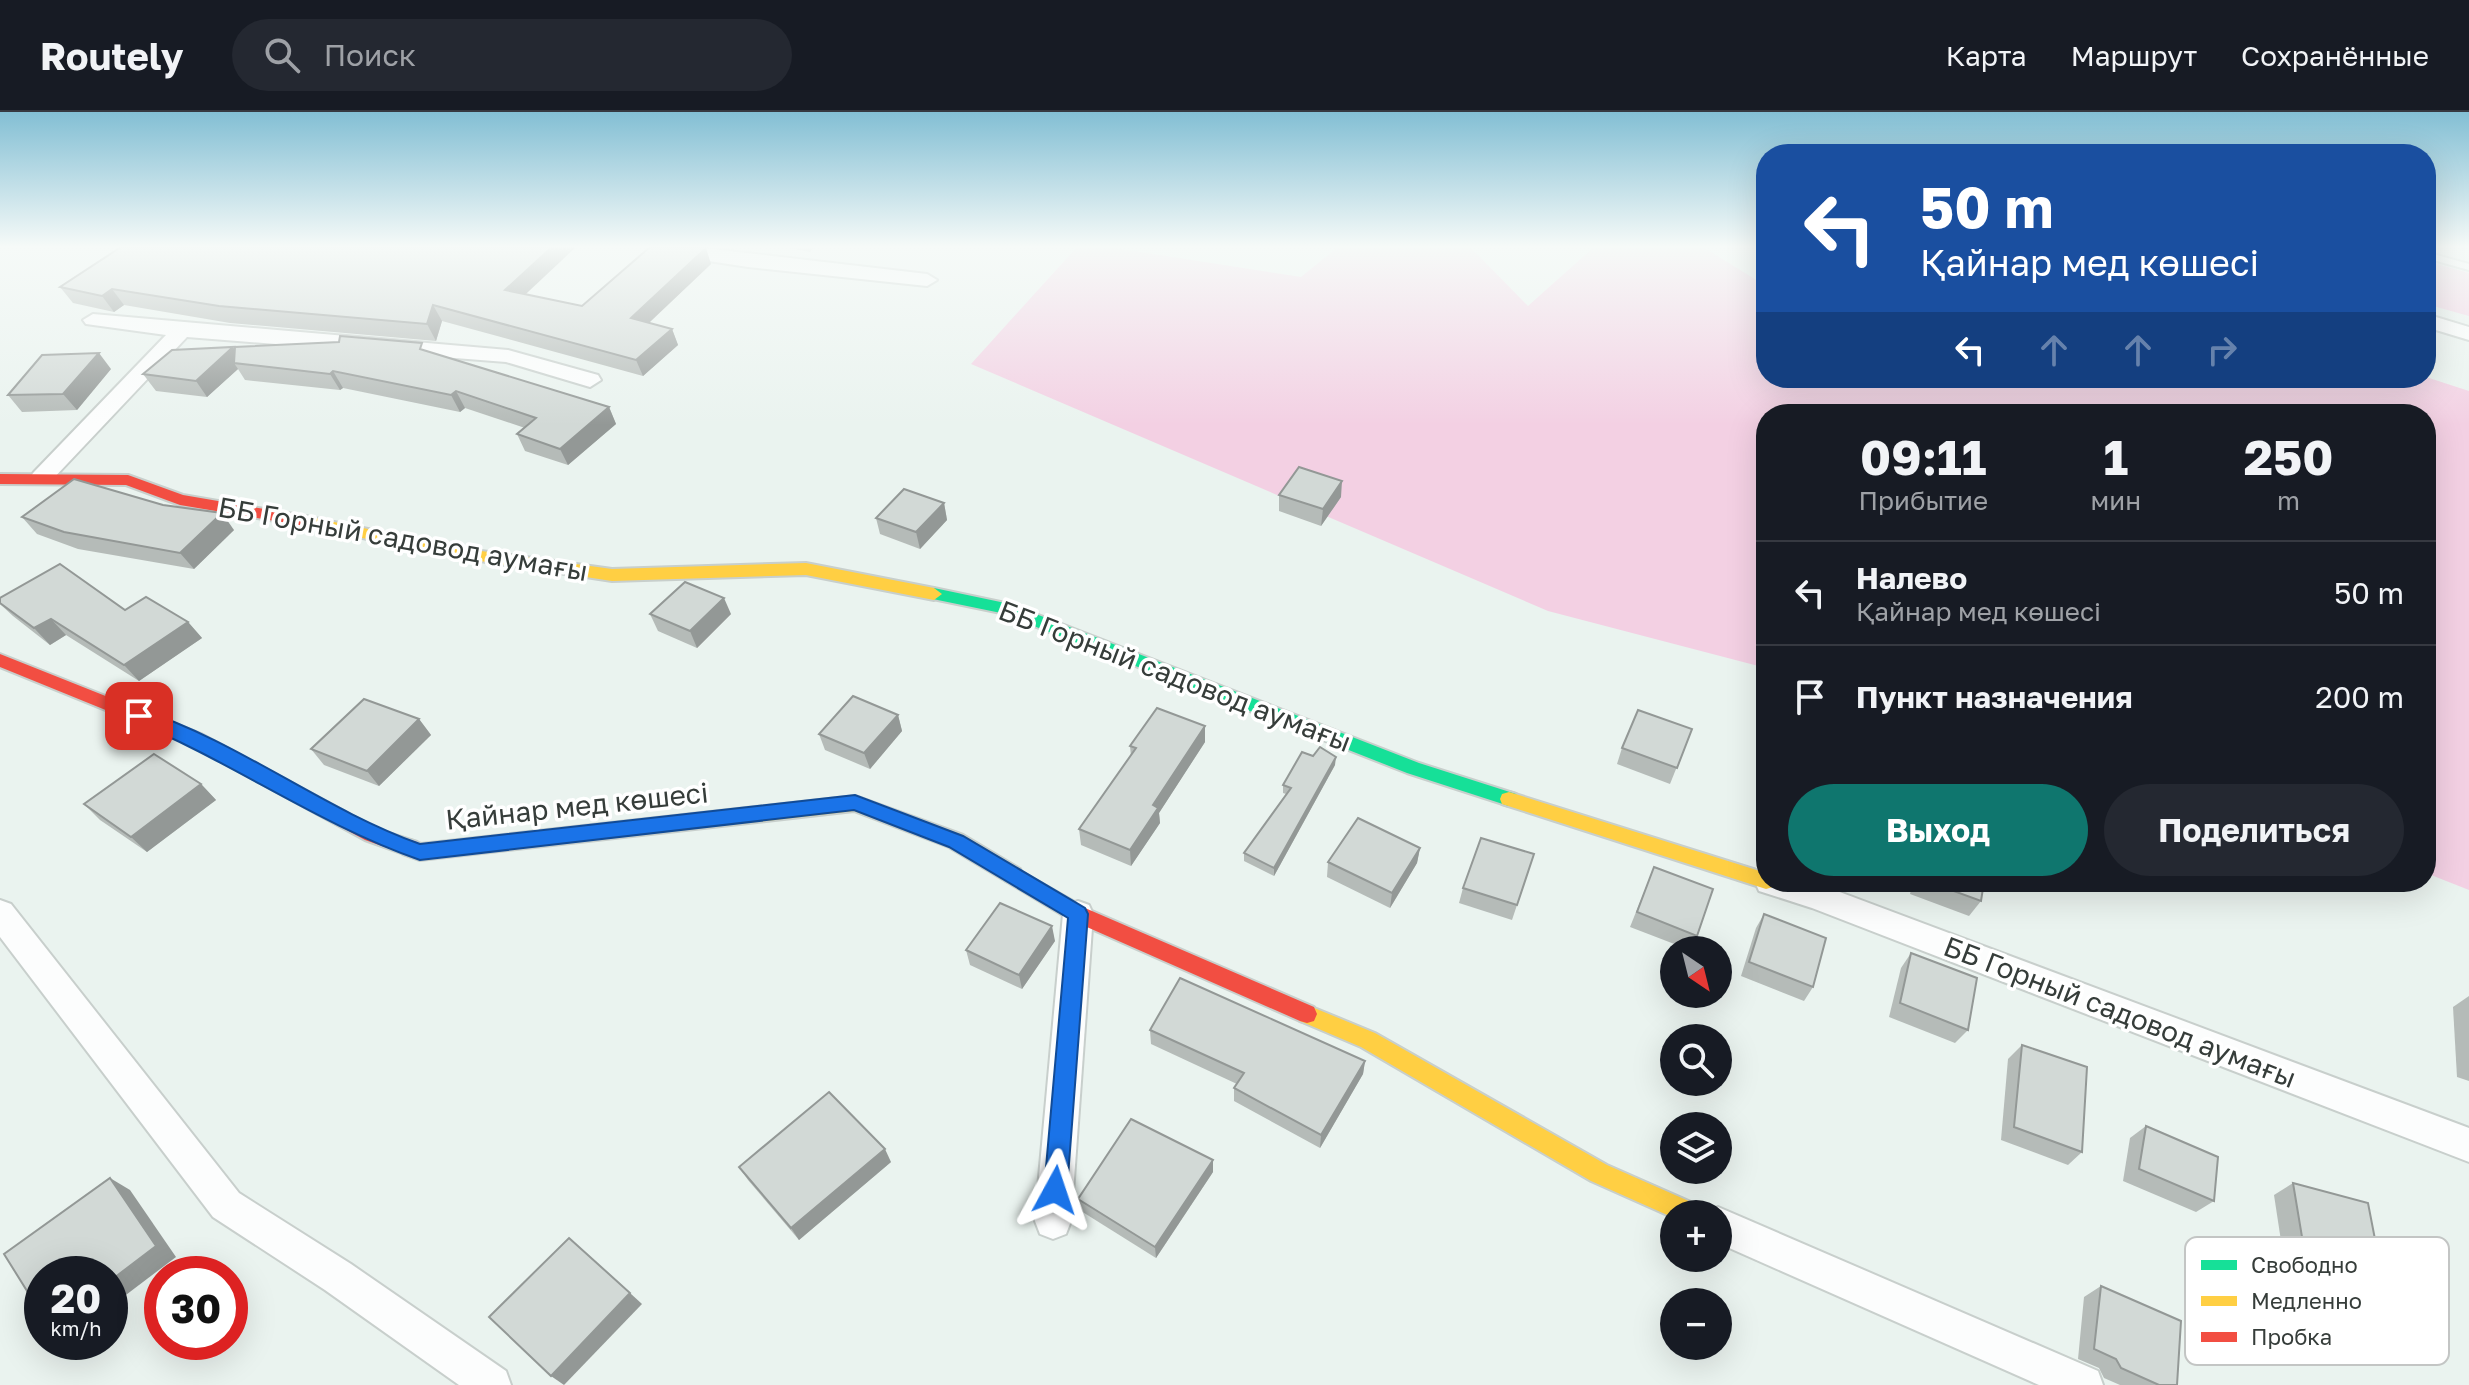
<!DOCTYPE html>
<html lang="ru">
<head>
<meta charset="utf-8">
<style>
	:root { --surface:#171b24; --page:#242831; --text:#f1f3f6; --muted:#9ea1a6; --line:#363941; --accent:#0f766e }
	body { margin:0; font-family:"Golos Text",sans-serif; background:var(--page); color:var(--text); height:100vh; display:flex; flex-direction:column; font-size:30px; white-space:nowrap }
	* { box-sizing:border-box; margin:0 }
	p { font-size:26px; color:var(--muted) }
	.icon { flex:none; width:44px; height:44px; fill:none; stroke:currentColor; stroke-width:2; stroke-linecap:round; stroke-linejoin:round }
	.map { position:relative; flex:1; overflow:hidden }
	.panel { position:absolute; left:1756px; top:292px; width:680px; height:488px; display:flex; flex-direction:column; background:var(--surface); border-radius:32px; box-shadow:0 8px 32px #0002 }
	.panel>* { flex:none }
	.guide { position:absolute; left:1756px; top:32px; width:680px; height:244px; border-radius:32px; box-shadow:0 8px 32px #0002; background:#1a4fa0; color:#fff; overflow:hidden }
	.needle { width:52px; rotate:145deg }
	.controls { position:absolute; left:1660px; top:824px; display:grid; gap:16px }
	.controls a { display:grid; place-items:center; width:72px; height:72px; border-radius:50%; background:var(--surface); box-shadow:0 8px 32px #0002; font-size:40px }
	.speed { position:absolute; left:24px; top:1144px; display:flex; gap:16px; font-size:40px; font-weight:700; text-align:center }
	.speed>* { display:grid; place-content:center; width:104px; height:104px; border-radius:50%; background:var(--surface); box-shadow:0 8px 32px #0002; line-height:1 }
	.speed small { font-size:20px; font-weight:400 }
	.speed .limit { border:12px solid #d22; background:#fff; color:#111 }
	.pin { position:absolute; display:grid; place-items:center; width:68px; height:68px; color:#fff; margin:-34px; border-radius:16px; box-shadow:0 4px 12px #0006 }
	.me { position:absolute; width:88px; margin:-44px; rotate:5deg; stroke-linejoin:round; filter:drop-shadow(0 0 6px #0008) }
	.turn { display:flex; align-items:center; gap:28px; height:168px; padding:0 32px; font-size:36px }
	.turn .icon { width:104px; height:104px; stroke-width:2.5 }
	.turn b { display:block; font-size:56px; line-height:68px }
	.lanes { display:flex; align-items:center; height:76px; padding:0 32px; background:#0003; justify-content:center; gap:40px; direction:ltr }
	.lanes .off { opacity:.35 }
	.eta { display:flex; justify-content:space-evenly; align-items:center; height:136px; text-align:center }
	.eta b { font-size:48px; font-weight:700; line-height:56px }
	.action { display:flex; gap:16px; margin-top:auto; padding:16px 32px }
	.action a { flex:1; height:92px; border-radius:48px; background:var(--accent); color:#fff; font-size:32px; font-weight:700; line-height:92px; text-align:center }
	.action a+a { background:var(--page); color:var(--text) }
	ul { padding:0; list-style:none }
	li { display:flex; align-items:center; gap:24px; height:104px; padding:0 32px; border-top:2px solid var(--line) }
	li div { flex:1 }
	li b { display:block; font-size:30px }
	li em { font-style:normal }
	header { display:flex; align-items:center; gap:48px; box-sizing:border-box; height:112px; padding:0 40px; background:var(--surface); border-bottom:2px solid var(--line) }
	header strong { font-size:38px }
	nav { display:flex; gap:44px; margin-inline-start:auto; font-size:28px }
	.search { width:560px; height:72px; background:var(--page); display:flex; align-items:center; gap:20px; box-sizing:border-box; padding:0 28px; border-radius:44px; color:var(--muted); font-size:30px }
	.map>svg:first-child { display:block }
</style>
</head>
<body>
<header>
<strong>Routely</strong>
<div class="search"><svg class="icon" aria-label="search" viewBox="0 0 24 24"><circle cx="10" cy="10" r="6"/><path d="M15 15l6 6"/></svg>Поиск</div>
<nav><a>Карта</a><a>Маршрут</a><a>Сохранённые</a></nav>
</header>
<div class="map">
<svg width="2469" height="1273" viewBox="0 0 2469 1273">
	<rect width="100%" height="100%" fill="#eaf3ef"/>
	<g fill="#f3d0e3">
		<path d="M1077,135h31l193,30 37,-30h132l58,59 66,-59h109l63,39v92h145l12,8 13,-8h254l25,8 93,1 -7,-9 125,-1 43,14v499l-43,-17v-459h-660v254l-218,-57 -577,-247z"/>
		<path d="M2426,149l43,12v43l-43,-12z"/>
	</g>
	<g fill="none" stroke-linecap="round" stroke-linejoin="round">
		<defs>
			<path id="lane" d="M2426,140l43,12v6l-43,-12z"/>
			<g id="street">
				<path d="M646,135h49l232,27 10,6 -10,6 -179,-19 -92,-14z"/>
				<path d="M93,202l415,36 90,25 3,5 -11,7 -84,-25 -319,-25 -137,145h-16l-4,-5 4,-5 132,-137 -80,-11 -3,-4z"/>
				<path d="M2426,202l43,13v13l-43,-13z"/>
				<path d="M1766,759v11h45l18,6 640,240v34l-657,-254 -53,-17 -4,-9 4,-9z"/>
				<path d="M0,788l11,4 228,289 112,71 155,107 5,14h-52l-134,-95 -112,-73 -213,-280z"/>
				<path d="M1078,789l11,4 4,9 -22,307 -5,13 -13,5 -13,-5 -5,-13 28,-307 4,-9z"/>
				<path d="M1718,1095l380,164 5,14h-64l-321,-142v-29h-13z"/>
			</g>
			<path id="fast" d="M934,476l76,16 409,159 97,31 2,5 -2,5 -7,2 -102,-33 -406,-160 -73,-15 -2,-4z"/>
			<g id="slow">
				<path d="M305,404l155,32 152,21 194,-6 128,25 8,6 -8,6 -128,-25 -194,6 -152,-23 -161,-33 -2,-4z"/>
				<path d="M1509,680l257,81v9h9l-2,5 -7,2 -264,-85 -2,-5 2,-5z"/>
				<path d="M855,684l108,39 57,34 3,6 -3,6 -7,2 -7,-2 -57,-34 -95,-36 -434,49 -17,-6 -3,-6 3,-6 7,-2 11,4z"/>
				<path d="M1307,893l68,28 232,132 93,41 3,8h-29v4l-83,-37 -230,-134 -61,-26 -3,-7 3,-7z"/>
			</g>
			<g id="jam">
				<path d="M0,362l128,1 55,20 122,21 8,5 -8,5 -125,-21 -54,-20 -126,-1z"/>
				<path d="M0,542l201,80 178,96 38,12 3,6 -3,6 -7,2 -45,-16 -176,-96 -189,-77z"/>
				<path d="M1013,755l72,41 229,99 3,7 -3,7 -7,2 -7,-2 -229,-101 -65,-39 -3,-6 3,-6z"/>
			</g>
		</defs>
		<use href="#lane" stroke="#c8cfcc" stroke-width="4"/>
		<use href="#street" stroke="#c8cfcc" stroke-width="4"/>
		<use href="#fast" stroke="#c8cfcc" stroke-width="4"/>
		<use href="#slow" stroke="#c8cfcc" stroke-width="4"/>
		<use href="#jam" stroke="#c8cfcc" stroke-width="4"/>
		<use href="#lane" fill="#fcfdfd" fill-rule="evenodd"/>
		<use href="#street" fill="#fcfdfd" fill-rule="evenodd"/>
		<use href="#fast" fill="#16e098" fill-rule="evenodd"/>
		<use href="#slow" fill="#ffcf43" fill-rule="evenodd"/>
		<use href="#jam" fill="#f24e42" fill-rule="evenodd"/>
	</g>
	<g fill="#b5bbb8">
		<path d="M786,135h28l-4,5z"/>
		<path d="M711,152l-62,59 23,6 6,16 -35,31 -201,-55 -6,20 -206,-18 -106,-18 -10,7 -41,-9 -13,-16 465,8 57,11z"/>
		<path d="M339,230l87,9 183,56 7,17 -48,41 -43,-14 -8,-17 8,-6 -60,-20 -5,4 -117,-24 -3,2 -95,-10 -7,-11 -31,28 -51,-6 -13,-17 90,-27 1,2z"/>
		<path d="M111,257l-34,41 -55,2 -14,-17z"/>
		<path d="M1279,383l62,2 -20,29 -42,-15z"/>
		<path d="M944,391l3,17 -27,29 -40,-15 -4,-16z"/>
		<path d="M22,405l212,13 -40,39 -116,-20 -41,-15z"/>
		<path d="M0,486l125,12 63,12 14,16 -63,43 -73,-46 -16,10 -37,-29 -13,-12z"/>
		<path d="M650,502h81l-34,34 -39,-17z"/>
		<path d="M898,603l4,16 -32,38 -45,-19 -6,-16z"/>
		<path d="M419,607l12,16 -52,51 -55,-21 -13,-16z"/>
		<path d="M1692,617l-22,55 -53,-20 5,-16z"/>
		<path d="M1205,630l-46,71 1,10 -29,43 -50,-21 -2,-16 52,-73 -1,-10z"/>
		<path d="M1335,653l-61,111 -30,-15v-8l42,-59 -3,-1v-8z"/>
		<path d="M201,672l15,16 -69,52 -47,-32 -16,-16z"/>
		<path d="M1420,736l-3,15 -27,45 -63,-31 1,-15z"/>
		<path d="M1534,742l-22,66 -53,-17 4,-15z"/>
		<path d="M1654,755l43,69 -7,14 -60,-23z"/>
		<path d="M1913,770h71l-3,19 -12,15 -59,-22z"/>
		<path d="M1764,802l49,73 -9,14 -63,-25 15,-48z"/>
		<path d="M1055,829l-33,48 -52,-24 -4,-15z"/>
		<path d="M1911,841l57,77 -13,13 -66,-26 12,-49z"/>
		<path d="M2469,884v85l-12,-4 -4,-70z"/>
		<path d="M1150,918l215,31 -2,13 -43,74 -86,-47v-13l3,-4 -86,-40z"/>
		<path d="M2022,933l60,107 -14,13 -67,-25 7,-81z"/>
		<path d="M2146,1014l68,75 -18,11 -73,-31 7,-43z"/>
		<path d="M891,1050l-92,78 -51,-60 -9,-13z"/>
		<path d="M1213,1060l-57,86 -75,-47 -3,-12z"/>
		<path d="M2293,1071l87,82 -21,11 -76,-22 -9,-59z"/>
		<path d="M2101,1174l76,99h-57l-16,-7 -5,-10 -21,-9 6,-62z"/>
	</g>
	<g fill="#939896">
		<path d="M552,135h24l-64,60 -7,-17z"/>
		<path d="M706,136l5,16 -74,70 -6,-16z"/>
		<path d="M112,177l12,16 -10,7 -12,-16z"/>
		<path d="M433,193l9,16 -6,20 -9,-17z"/>
		<path d="M672,217l6,16 -35,31 -7,-16z"/>
		<path d="M233,235l11,17 -10,-1 4,6 -31,28 -11,-16z"/>
		<path d="M99,241l12,16 -34,41 -14,-16z"/>
		<path d="M333,259l10,17 -3,2 -10,-16z"/>
		<path d="M456,279l9,17 -5,4 -9,-17z"/>
		<path d="M609,295l7,17 -48,41 -8,-16z"/>
		<path d="M1342,369l-1,16 -20,29 2,-17z"/>
		<path d="M944,391l3,17 -27,29 -4,-17z"/>
		<path d="M222,401l12,17 -40,39 -14,-16z"/>
		<path d="M724,486l7,16 -34,34 -7,-17z"/>
		<path d="M51,507l15,16 -16,10 -16,-17z"/>
		<path d="M188,510l14,16 -63,43 -15,-16z"/>
		<path d="M898,603l4,16 -32,38 -6,-16z"/>
		<path d="M419,607l12,16 -52,51 -12,-15z"/>
		<path d="M1205,614v16l-46,71 1,10 -29,43 -1,-16 23,-45z"/>
		<path d="M1336,645l-1,8 -61,111v-8z"/>
		<path d="M201,672l15,16 -69,52 -16,-15z"/>
		<path d="M1420,736l-3,15 -27,45 2,-15z"/>
		<path d="M1052,814l3,15 -33,48 -3,-14z"/>
		<path d="M1365,949l-2,13 -43,74 1,-13z"/>
		<path d="M885,1037l6,13 -92,78 -8,-12z"/>
		<path d="M1213,1048v12l-57,86 -1,-11z"/>
		<path d="M110,1066l20,12 46,67 -66,50z"/>
		<path d="M630,1181l12,11 -78,81 -13,-9z"/>
	</g>
	<g fill="#d2d9d6" stroke="#939896" stroke-width="2">
		<path d="M121,135h431l-47,43 77,16 68,-59h48l8,1 -75,70 41,11 -36,31 -203,-55 -6,19 -208,-18 -107,-17 -10,7 -42,-9z"/>
		<path d="M340,224l82,7 -2,6 189,58 -49,42 -43,-15 19,-16 -80,-27 -5,4 -118,-24 -3,3 -96,-11 1,-16 104,-5z"/>
		<path d="M233,235l-37,34 -53,-7 29,-24z"/>
		<path d="M99,241l-36,41 -55,1 34,-40z"/>
		<path d="M1299,355l43,14 -19,28 -44,-14z"/>
		<path d="M74,367l89,26 59,8 -42,40 -116,-21 -42,-15z"/>
		<path d="M904,377l40,14 -28,29 -40,-14z"/>
		<path d="M60,452l65,46 21,-13 42,25 -64,43 -73,-46 -17,9 -34,-25v-5z"/>
		<path d="M685,470l39,16 -34,33 -40,-17z"/>
		<path d="M853,584l45,19 -34,38 -45,-19z"/>
		<path d="M364,587l55,20 -52,52 -56,-22z"/>
		<path d="M1157,596l48,18 -52,79 5,3 -28,42 -51,-21 57,-81 -6,-2z"/>
		<path d="M1638,598l54,19 -15,39 -55,-20z"/>
		<path d="M1320,635l16,10 -62,111 -30,-15 47,-65 -8,-3 19,-33 11,4z"/>
		<path d="M154,642l47,30 -70,53 -47,-33z"/>
		<path d="M1358,706l62,30 -28,45 -64,-31z"/>
		<path d="M1481,726l53,16 -17,51 -54,-17z"/>
		<path d="M1654,755l59,22 -16,47 -60,-24z"/>
		<path d="M1929,770h55l-3,19z"/>
		<path d="M1000,791l52,23 -33,49 -53,-25z"/>
		<path d="M1764,802l62,24 -13,49 -64,-25z"/>
		<path d="M1911,841l66,25 -9,52 -68,-27z"/>
		<path d="M1180,866l185,83 -44,74 -87,-47 10,-15 -94,-43z"/>
		<path d="M2022,933l65,22 -5,85 -68,-25z"/>
		<path d="M829,980l56,57 -94,79 -52,-61z"/>
		<path d="M1131,1007l82,41 -58,87 -77,-48z"/>
		<path d="M2146,1014l72,31 -4,44 -75,-32z"/>
		<path d="M110,1066l46,68 -46,35v-7h-68v41l-38,-61z"/>
		<path d="M2293,1071l75,20 12,62 -77,-22z"/>
		<path d="M569,1126l61,55 -79,83 -62,-59z"/>
		<path d="M2101,1174l80,35 -4,64h-18l-38,-17 -5,-9 -22,-10z"/>
	</g>
	<linearGradient id="sky" x2="0" y2="1"><stop stop-color="#83bfd4"/><stop offset="0.43" stop-color="#f6faf8"/><stop offset="1" stop-color="#f6faf8" stop-opacity="0"/></linearGradient>
	<rect width="2469" height="313" fill="url(#sky)"/>
	<path fill="#1a73e8" stroke="#114b97" stroke-width="2" d="M139,597c100,32 183,100 281,135l435,-49 108,41 122,72 3,6 -21,276 -3,8 -9,3 -8,-3 -3,-8 24,-272 -119,-71 -95,-37 -434,50c-101,-35 -189,-99 -287,-139l-3,-5z"/>
	<g text-anchor="middle" stroke-width="7" stroke-linejoin="round" paint-order="stroke">
		<g font-size="28" fill="#363d3a" stroke="#fff">
			<text transform="translate(403 427) rotate(10)" y="10">ББ Горный садовод аумағы</text>
			<text transform="translate(1175 564) rotate(21)" y="10">ББ Горный садовод аумағы</text>
			<text transform="translate(577 694) rotate(-6)" y="10">Қайнар мед көшесі</text>
			<text transform="translate(2120 900) rotate(21)" y="10">ББ Горный садовод аумағы</text>
		</g>
	</g>
	<rect x="2185" y="1125" width="264" height="128" rx="12" fill="#fff" stroke="#c3c5c4" stroke-width="2"/>
	<rect x="2201" y="1148" width="36" height="10" fill="#16e098"/>
	<rect x="2201" y="1184" width="36" height="10" fill="#ffcf43"/>
	<rect x="2201" y="1220" width="36" height="10" fill="#f24e42"/>
	<g font-size="22" fill="#363d3a">
		<text x="2251" y="1161">Свободно</text>
		<text x="2251" y="1197">Медленно</text>
		<text x="2251" y="1233">Пробка</text>
	</g>
</svg>
<div class="controls">
<a><svg class="needle" viewBox="-14 -14 28 28"><path d="M0-13l5 13h-10z" fill="#e53935"/><path d="M0 13l5-13h-10z" fill="#9ea1a6"/></svg></a>
<a><svg class="icon" aria-label="search" viewBox="0 0 24 24"><circle cx="10" cy="10" r="6"/><path d="M15 15l6 6"/></svg></a>
<a><svg class="icon" aria-label="layers" viewBox="0 0 24 24"><path d="M12 4l9 5-9 5-9-5zM3 14l9 5 9-5"/></svg></a>
<a>+</a>
<a>−</a>
</div>
<div class="speed"><div>20<small>km/h</small></div><div class="limit">30</div></div>
<div class="pin" style="left:139px;top:604px;background:#d93025"><svg class="icon" aria-label="arrive" viewBox="0 0 24 24"><path d="M6 21V4h12l-3 4 3 4H6"/></svg></div>
<svg class="me" style="left:1055px;top:1078px" viewBox="-20 -20 40 40"><path d="M0-17L14 15 0 8-14 15z" fill="#1a73e8" stroke="#fff" stroke-width="4"/></svg>
<div class="guide">
<div class="turn"><svg class="icon" aria-label="left" viewBox="0 0 24 24"><path d="M17 20v-9H6M10 6l-5 5 5 5"/></svg><div><b>50 m</b>Қайнар мед көшесі</div></div>
<div class="lanes"><svg class="icon" aria-label="left" viewBox="0 0 24 24"><path d="M17 20v-9H6M10 6l-5 5 5 5"/></svg><svg class="icon off" aria-label="ahead" viewBox="0 0 24 24"><path d="M12 20V5M6 11l6-6 6 6"/></svg><svg class="icon off" aria-label="ahead" viewBox="0 0 24 24"><path d="M12 20V5M6 11l6-6 6 6"/></svg><svg class="icon off" aria-label="right" viewBox="0 0 24 24"><path d="M7 20v-9h11M14 6l5 5-5 5"/></svg></div>
</div>
<section class="panel">
<div class="eta">
<div><b>09:11</b><p>Прибытие</p></div>
<div><b>1</b><p>мин</p></div>
<div><b>250</b><p>m</p></div>
</div>
<ul>
<li><svg class="icon" aria-label="left" viewBox="0 0 24 24"><path d="M17 20v-9H6M10 6l-5 5 5 5"/></svg><div><b>Налево</b><p>Қайнар мед көшесі</p></div><em>50 m</em></li>
<li><svg class="icon" aria-label="arrive" viewBox="0 0 24 24"><path d="M6 21V4h12l-3 4 3 4H6"/></svg><div><b>Пункт назначения</b></div><em>200 m</em></li>
</ul>
<div class="action"><a>Выход</a><a>Поделиться</a></div>
</section>
</div>
</body>
</html>
